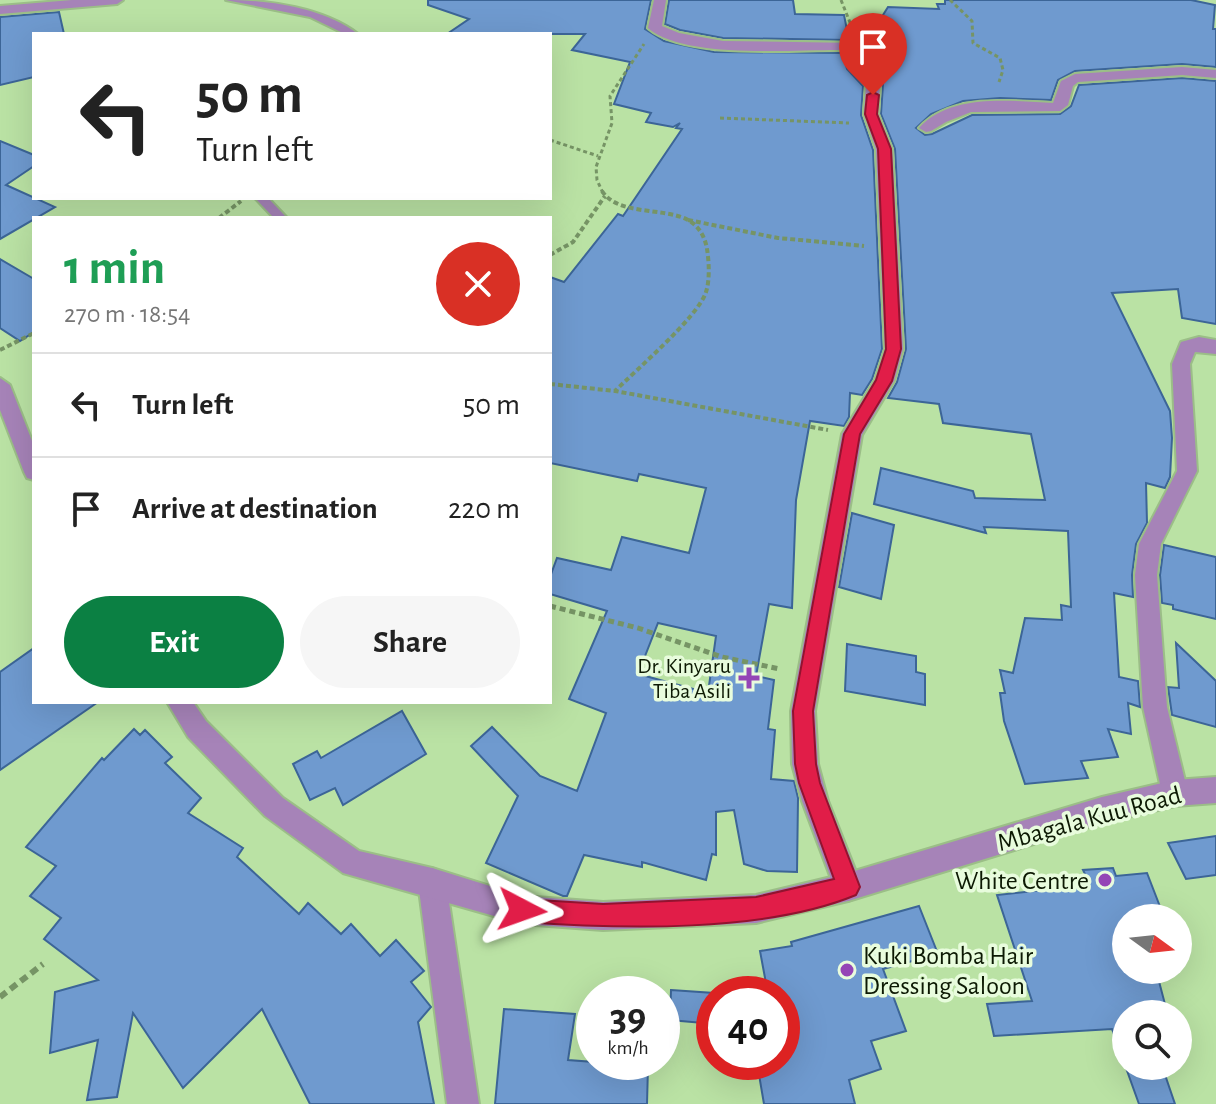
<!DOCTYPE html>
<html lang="en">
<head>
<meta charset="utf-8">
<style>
	:root { --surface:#fff; --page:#f6f6f6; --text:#222; --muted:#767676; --line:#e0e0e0; --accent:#0b8043 }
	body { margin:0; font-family:"Alegreya Sans",sans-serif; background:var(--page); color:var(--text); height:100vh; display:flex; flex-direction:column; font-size:30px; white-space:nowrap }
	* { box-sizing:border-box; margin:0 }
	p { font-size:26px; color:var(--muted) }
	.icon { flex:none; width:44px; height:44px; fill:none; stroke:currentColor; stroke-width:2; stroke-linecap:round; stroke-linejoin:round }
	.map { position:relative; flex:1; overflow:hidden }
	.panel { position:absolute; left:32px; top:216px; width:520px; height:488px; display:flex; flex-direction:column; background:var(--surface); border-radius:0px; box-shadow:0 8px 32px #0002 }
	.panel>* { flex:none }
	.guide { position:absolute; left:32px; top:32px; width:520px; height:168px; border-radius:0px; box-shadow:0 8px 32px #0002; background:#fff; color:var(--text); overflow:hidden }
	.needle { width:52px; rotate:105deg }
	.tools { position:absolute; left:1112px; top:904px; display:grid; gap:16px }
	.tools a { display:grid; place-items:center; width:80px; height:80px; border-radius:50%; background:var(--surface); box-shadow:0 8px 32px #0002; font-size:40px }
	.speed { position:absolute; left:576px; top:976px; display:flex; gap:16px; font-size:40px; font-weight:700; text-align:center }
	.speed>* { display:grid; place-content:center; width:104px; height:104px; border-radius:50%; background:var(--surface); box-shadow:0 8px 32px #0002; line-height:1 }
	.speed small { font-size:20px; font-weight:400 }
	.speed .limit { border:12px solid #d22; background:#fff; color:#111 }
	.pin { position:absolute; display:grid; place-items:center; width:68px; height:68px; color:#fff; margin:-82px -34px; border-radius:50% 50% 50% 0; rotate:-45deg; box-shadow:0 0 8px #0007 }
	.pin .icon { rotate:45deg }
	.me { position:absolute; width:88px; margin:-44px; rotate:94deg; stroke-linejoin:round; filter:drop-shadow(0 0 6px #0008) }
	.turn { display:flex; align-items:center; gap:28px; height:168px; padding:0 32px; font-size:36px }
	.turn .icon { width:104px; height:104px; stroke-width:2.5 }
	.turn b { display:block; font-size:56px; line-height:68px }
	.round { display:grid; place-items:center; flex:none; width:84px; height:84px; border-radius:42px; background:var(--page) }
	.summary { display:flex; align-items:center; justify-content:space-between; height:136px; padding:0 32px }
	h1 { font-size:48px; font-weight:700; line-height:60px; color:#1e9e55 }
	.button { display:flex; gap:16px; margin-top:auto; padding:16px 32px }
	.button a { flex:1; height:92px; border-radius:48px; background:var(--accent); color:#fff; font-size:32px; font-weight:700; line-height:92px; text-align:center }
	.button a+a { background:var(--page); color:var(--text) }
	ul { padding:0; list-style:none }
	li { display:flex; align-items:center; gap:24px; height:104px; padding:0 32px; border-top:2px solid var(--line) }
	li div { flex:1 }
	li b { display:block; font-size:30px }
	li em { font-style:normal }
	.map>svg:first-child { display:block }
</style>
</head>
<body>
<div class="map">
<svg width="1216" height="1104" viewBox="0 0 1216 1104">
	<rect width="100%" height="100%" fill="#bae2a4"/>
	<g fill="#6f9acf" stroke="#3c6597" stroke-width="2" fill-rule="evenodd">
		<path d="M428,0h223l-6,29 19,12 50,11 129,1 4,16 16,17 -2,29 12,35 9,199 -10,30 -10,16 -12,-2 -1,24 -5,9 -34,-5 -14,79 -4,108 -23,-4 -13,72 18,4 -6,49 7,1 -4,49 23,2 4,17 -1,74 -30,-1 -23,-7 -10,-54 -18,2v43l-4,-1 -6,26 -64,-18v5l-58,-12 -17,41h-4l-77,-33 32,-67 -47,-50 21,-19 48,49 37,15 29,-78 -37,-14 38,-88 -57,-17v-17l7,-19 54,12 11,-33 67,16 17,-65 -67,-14 -2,7 -87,-18v-186l14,5 54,-68 5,2 59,-87 -6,-1 4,-5 -7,4 -27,-5 5,-9 -37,-9 16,-42 -58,-12 13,-16h-138l22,-15 -41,-14zM658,623l58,13 -8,57 -70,-19z"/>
		<path d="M669,0h124l2,14 49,1 5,25 -126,-2 -43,-8 -15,-6z"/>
		<path d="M945,0h246l24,5 -2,24h3v38l-34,-3 -107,7 -17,9 -7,20 -51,-2 -37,3 -32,13 -15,14 9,7 7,-1 40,-19 88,-1 11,-8 8,-21 103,-7 34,3v243l-34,-6 -4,-29 -66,4 58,118 2,27 -2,39 -5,11 -19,-5 1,40 -11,21 -4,31 1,22 -19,-4 5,84 19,4 2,26 -12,-4 3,31 -23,-5 10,28 -37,4 7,17 -63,6 -21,-63 -4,-28h5l-5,-23 13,3 12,-55 37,2 -1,-15 10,2 -3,-76 -84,-4 2,6 -112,-29 7,-36 92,23 2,7 70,2 -14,-66 -88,-11 -4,-19 -51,-6 9,-16 9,-33 -11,-200 -14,-35 2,-30 -17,-20 -5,-14 27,-43 51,2 -2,-5h8z"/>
		<path d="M59,12l5,22h-30v43l-34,8v-68z"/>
		<path d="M0,141l34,14v11l-28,19 49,22 -55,32z"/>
		<path d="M0,259l34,20v53l-14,9 -20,-13z"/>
		<path d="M852,513l42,12 -13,74 -42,-12z"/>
		<path d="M1164,545l52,12v62l-43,-10v-4l-11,-2 -2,-28z"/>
		<path d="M1176,643l40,38v46l-44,-12 -4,-28 11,1z"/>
		<path d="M847,644l69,12v16l9,2v31l-80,-14z"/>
		<path d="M34,648v54h64l-98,68v-98z"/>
		<path d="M402,711l24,43 -83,51 -8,-17 -25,12 -17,-36 24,-13 4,7z"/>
		<path d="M134,729l6,6 5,-5 27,27 -7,6 36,35 -13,15 55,35 -6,9 62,57 9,-11 33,31 10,-10 29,32 16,-16 28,31 -13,11 20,25 -13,15 16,82h-124l-48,-95 -79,79 -50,-75 -16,84 -30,3 11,-60 -48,13 5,-61 43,-12 -54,-41 17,-21 -31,-22 26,-30 -30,-19 76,-89 2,2z"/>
		<path d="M1216,836v39l-30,4 -18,-36z"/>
		<path d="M1113,868l3,8 31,-3 17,44 -38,1v52h30l10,38 -25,-4 4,10h-19v52h36l13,38h-36l-27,-75 -118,7 -7,-32 45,-3 -35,-106 65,-7 -3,-10 27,-2 -3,-6z"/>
		<path d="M919,906l19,48 -55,15 23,62 -35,10 10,28 -32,11 6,24h-91l-7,-41 25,-1v-68h-14l-8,-43 32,-5 -1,-4z"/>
		<path d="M671,990l43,3v31l-44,-4z"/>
		<path d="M504,1009l71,5 -7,46 80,6 -1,38h-152z"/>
	</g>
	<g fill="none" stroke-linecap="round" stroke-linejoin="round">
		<defs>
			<g id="service">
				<path d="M226,0c43,0 98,8 132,34h-13l-35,-17z"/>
				<path d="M255,198h13l19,20h-13z"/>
			</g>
			<g id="minor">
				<path d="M72,0h51l-6,4 -117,10v-8z"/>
				<path d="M654,0h12l-4,26 17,7 44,8 133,2 7,23 17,18 -2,30 14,35 11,200 -9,32 -32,54 -47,276 3,53 10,37 34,86 -4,10 -10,4 -10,-4 -36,-96 -10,-37 -1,-53 51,-277 33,-54 10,-31 -9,-200 -12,-35 2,-29 -17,-18 -4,-17c-48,-1 -160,10 -197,-22z"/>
				<path d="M1182,67l34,3v8l-34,-3 -104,7 -5,4 -5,19 -8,6 -89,1 -25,10 -15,9 -5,1 -7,-4c32,-35 91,-27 134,-25l8,-22 14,-7z"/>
				<path d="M1199,337l17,3v14l-21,-2 -5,12 7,107 -36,73 -4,31 10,132 21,86 -4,9 -9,4 -9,-4 -4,-9 -19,-86 -8,-132 4,-31 38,-73 -5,-107 9,-22z"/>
				<path d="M432,868l10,4 4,10 33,222h-32l-29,-222 4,-10z"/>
			</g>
			<g id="tertiary">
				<path d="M0,378l10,7 24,61v34l-7,-2 -3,-6 -24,-62z"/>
				<path d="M167,702h26l13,19 77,77 76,53 73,17 90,28 81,6 153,-7 92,-22 254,-76 73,-17 41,-3v26l-41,3 -73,17 -254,78 -92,22 -153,7 -81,-6 -179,-51 -78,-57 -77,-79z"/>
			</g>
		</defs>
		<use href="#service" stroke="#9bbe87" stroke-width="4"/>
		<use href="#minor" stroke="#9bbe87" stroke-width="4"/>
		<use href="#tertiary" stroke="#9bbe87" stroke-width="4"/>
		<g stroke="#769465" stroke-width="3" stroke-dasharray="4 3" stroke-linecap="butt">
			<path d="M841,0l10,25"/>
			<path d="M950,0l22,21 1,22 27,15 3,12 -4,12"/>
			<path d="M720,118l129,5"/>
			<path d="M550,140l48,16"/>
			<path d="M603,193l-6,-13 -1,-13 16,-44 -2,-27 34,-52"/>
		</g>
		<g stroke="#769465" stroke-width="4" stroke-dasharray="5 3" stroke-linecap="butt">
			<path d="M602,191c16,25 62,16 86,29 11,6 17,17 19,29 2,12 3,31 -1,43 -8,25 -70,78 -91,99"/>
			<path d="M219,218l22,-17"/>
			<path d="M688,220l90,18 86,8"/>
			<path d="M550,255l23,-13 32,-46"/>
			<path d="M0,350l34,-17"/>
			<path d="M550,384l65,7 213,39"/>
		</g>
		<path stroke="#769465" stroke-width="5" stroke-dasharray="6 4" stroke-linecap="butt" d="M550,606l88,22 84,29 58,12"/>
		<path stroke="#769465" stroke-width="6" stroke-dasharray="8 5" stroke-linecap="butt" d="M0,997l43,-33"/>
		<use href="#service" fill="#a683b8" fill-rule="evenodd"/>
		<use href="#minor" fill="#a683b8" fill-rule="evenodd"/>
		<use href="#tertiary" fill="#a683b8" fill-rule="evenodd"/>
	</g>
	<path fill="#e11d48" stroke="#92132f" stroke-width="2" d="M873,92l6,3 -2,19 14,35 10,200 -9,32 -32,53 -47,277 3,53 4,19 40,104 -4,8c-92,38 -234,34 -334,27l-8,-4 -3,-8 3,-8 8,-3 81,5 153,-7 78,-18 -35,-96 -4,-19 -2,-53 51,-277 32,-54 10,-31 -8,-200 -13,-35 2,-19z"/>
	<g fill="#9445b6" stroke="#e8fcdd" stroke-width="3">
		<path d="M745 666h8v8h8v8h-8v8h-8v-8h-8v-8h8z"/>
		<circle cx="1105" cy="880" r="8"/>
		<circle cx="847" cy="970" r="8"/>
	</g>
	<g text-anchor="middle" stroke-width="7" stroke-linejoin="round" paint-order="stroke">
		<g font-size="22" fill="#0c1903" stroke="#e8fcdd" text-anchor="end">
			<text x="731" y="673">Dr. Kinyaru<tspan x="731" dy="25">Tiba Asili</tspan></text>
		</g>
		<g font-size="26" fill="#0c1903" stroke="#e8fcdd">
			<text transform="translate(1089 818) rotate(-15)" y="9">Mbagala Kuu Road</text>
		</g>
		<g font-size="26" fill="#0c1903" stroke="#e8fcdd" text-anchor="end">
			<text x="1089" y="889">White Centre</text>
			<text x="863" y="964" text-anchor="start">Kuki Bomba Hair<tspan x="863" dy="30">Dressing Saloon</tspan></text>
		</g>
	</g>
</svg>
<div class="tools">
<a><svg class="needle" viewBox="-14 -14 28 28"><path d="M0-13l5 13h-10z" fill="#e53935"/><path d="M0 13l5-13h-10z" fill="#767676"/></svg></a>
<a><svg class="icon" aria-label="search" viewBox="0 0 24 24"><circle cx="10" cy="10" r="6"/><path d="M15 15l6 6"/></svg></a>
</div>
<div class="speed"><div>39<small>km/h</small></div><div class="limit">40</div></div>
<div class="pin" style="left:873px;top:95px;background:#d93025"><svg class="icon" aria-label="arrive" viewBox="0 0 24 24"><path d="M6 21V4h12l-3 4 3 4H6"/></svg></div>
<svg class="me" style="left:522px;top:910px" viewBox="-20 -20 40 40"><path d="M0-17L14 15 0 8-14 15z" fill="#e11d48" stroke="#fff" stroke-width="4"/></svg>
<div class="guide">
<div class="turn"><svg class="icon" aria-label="left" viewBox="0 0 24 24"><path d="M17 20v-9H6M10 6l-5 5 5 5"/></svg><div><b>50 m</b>Turn left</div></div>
</div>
<section class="panel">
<div class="summary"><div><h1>1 min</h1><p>270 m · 18:54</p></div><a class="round" style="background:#d93025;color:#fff"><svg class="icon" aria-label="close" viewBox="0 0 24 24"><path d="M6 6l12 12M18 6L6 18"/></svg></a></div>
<ul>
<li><svg class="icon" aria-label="left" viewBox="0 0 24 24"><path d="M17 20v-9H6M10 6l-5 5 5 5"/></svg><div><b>Turn left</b></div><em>50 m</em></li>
<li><svg class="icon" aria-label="arrive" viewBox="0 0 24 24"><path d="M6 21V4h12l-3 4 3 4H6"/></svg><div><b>Arrive at destination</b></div><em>220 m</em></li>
</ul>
<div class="button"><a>Exit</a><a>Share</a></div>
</section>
</div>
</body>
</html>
